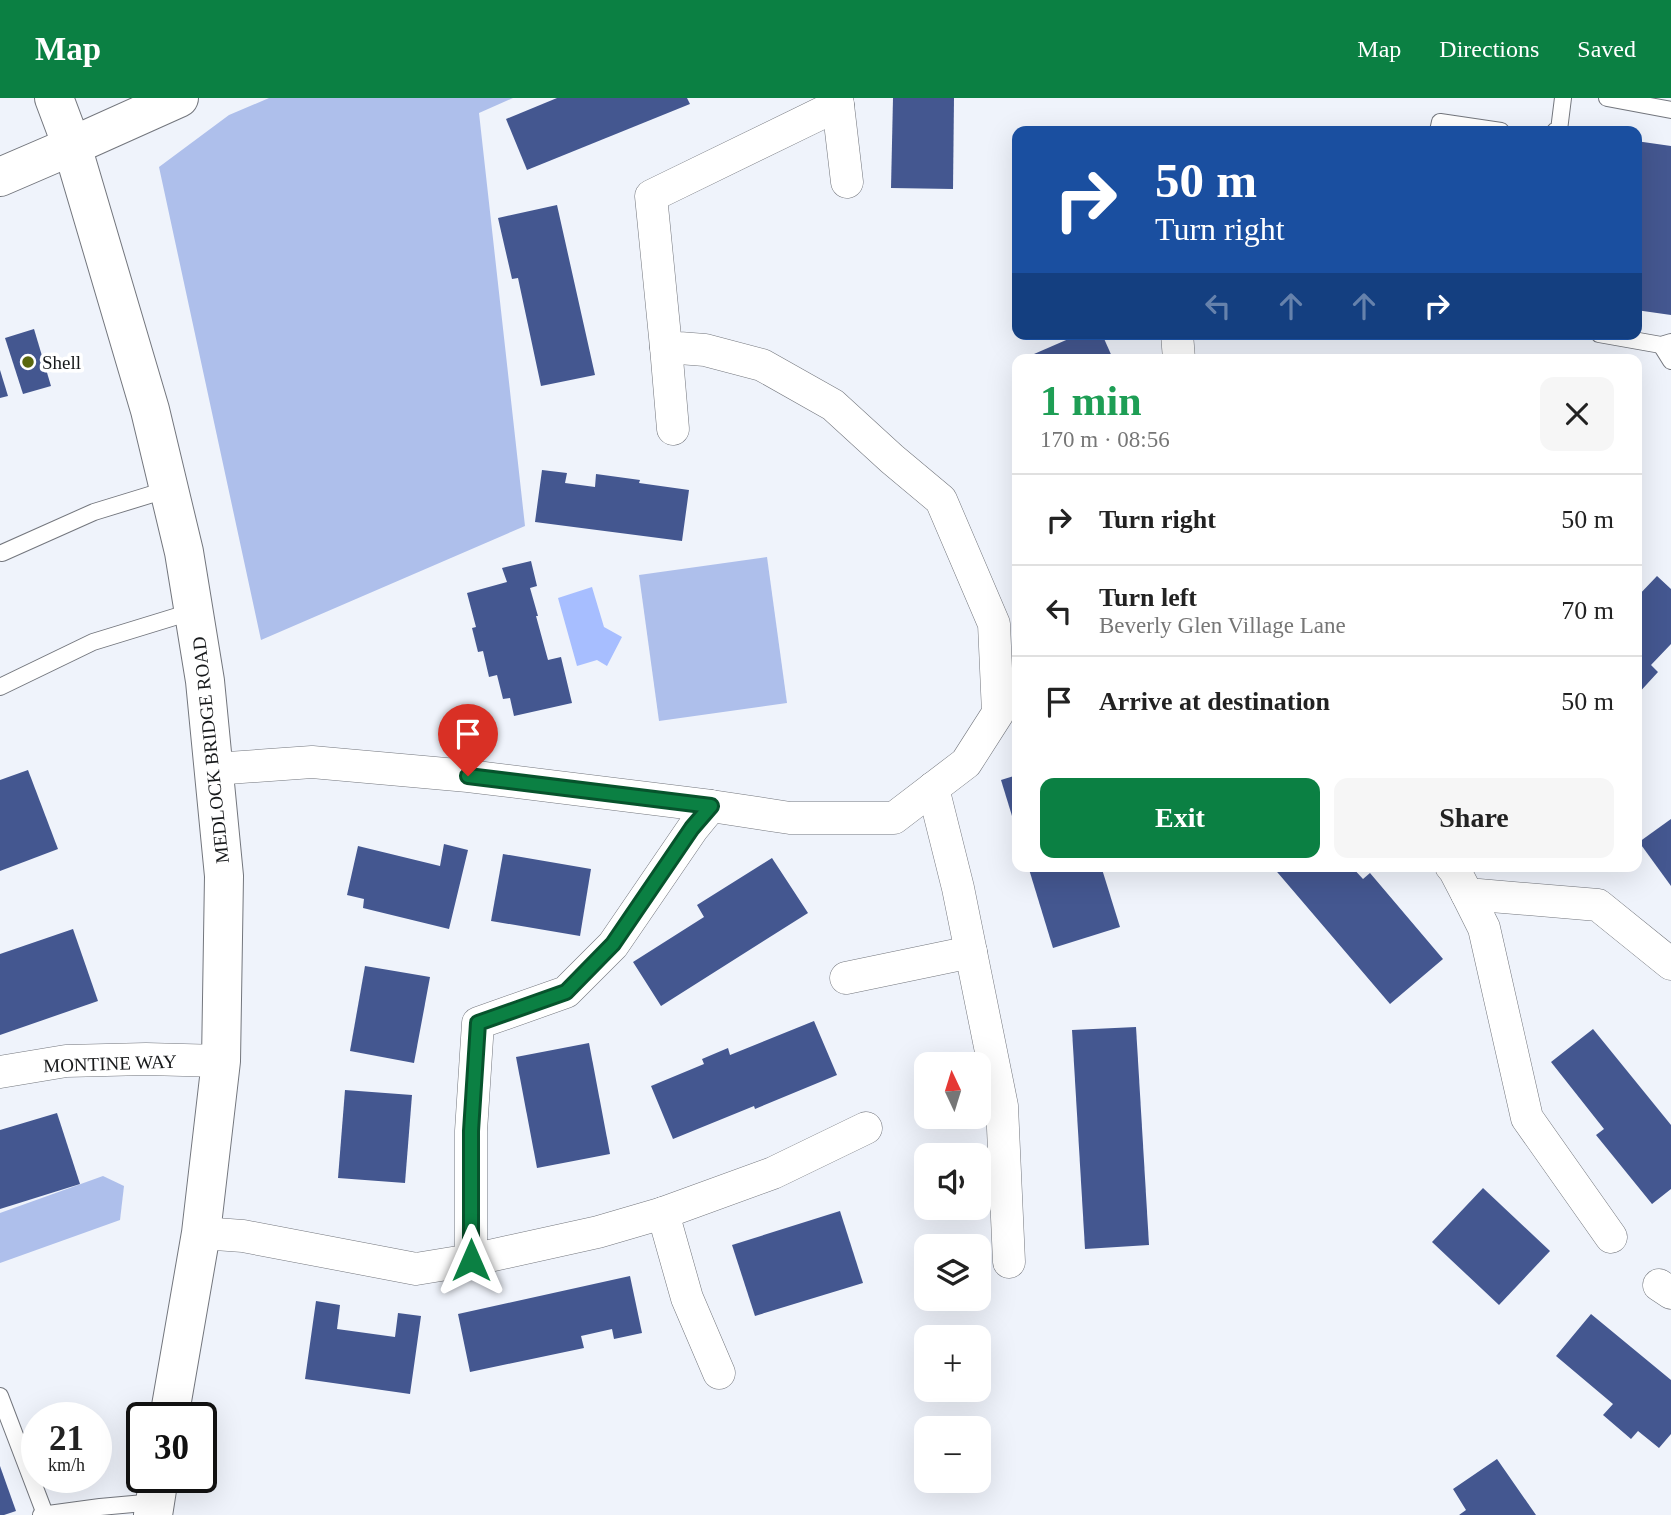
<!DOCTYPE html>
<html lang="en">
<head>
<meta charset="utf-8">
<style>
	:root { --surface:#fff; --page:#f6f6f6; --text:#222; --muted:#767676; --line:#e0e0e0; --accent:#0b8043 }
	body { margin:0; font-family:Georgia,serif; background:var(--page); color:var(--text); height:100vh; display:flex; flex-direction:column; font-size:26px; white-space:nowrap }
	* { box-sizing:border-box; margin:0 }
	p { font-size:23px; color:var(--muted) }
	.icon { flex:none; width:38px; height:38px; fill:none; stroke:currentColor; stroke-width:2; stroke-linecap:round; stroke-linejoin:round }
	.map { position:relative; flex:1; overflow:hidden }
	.side { position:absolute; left:1012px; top:256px; width:630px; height:518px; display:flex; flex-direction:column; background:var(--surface); border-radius:14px; box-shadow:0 7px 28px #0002 }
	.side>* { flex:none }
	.guide { position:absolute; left:1012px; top:28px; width:630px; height:214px; border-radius:14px; box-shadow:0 7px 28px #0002; background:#1a4fa0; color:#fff; overflow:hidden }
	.needle { width:46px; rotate:356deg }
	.controls { position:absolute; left:914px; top:954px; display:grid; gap:14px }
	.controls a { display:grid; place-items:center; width:77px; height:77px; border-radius:14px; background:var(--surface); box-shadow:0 7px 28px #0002; font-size:35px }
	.speed { position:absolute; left:21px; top:1304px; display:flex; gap:14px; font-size:35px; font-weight:700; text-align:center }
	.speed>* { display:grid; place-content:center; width:91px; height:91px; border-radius:50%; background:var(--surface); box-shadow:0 7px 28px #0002; line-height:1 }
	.speed small { font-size:18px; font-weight:400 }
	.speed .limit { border:4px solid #111; border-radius:10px; background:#fff; color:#111 }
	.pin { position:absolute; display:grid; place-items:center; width:60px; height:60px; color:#fff; margin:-72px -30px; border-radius:50% 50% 50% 0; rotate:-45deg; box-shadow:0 0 7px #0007 }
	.pin .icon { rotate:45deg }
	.me { position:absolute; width:77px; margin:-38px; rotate:0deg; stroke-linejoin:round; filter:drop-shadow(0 0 5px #0008) }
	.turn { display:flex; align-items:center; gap:24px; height:147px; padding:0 28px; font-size:32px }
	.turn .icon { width:91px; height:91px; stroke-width:2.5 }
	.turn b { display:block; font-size:49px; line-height:60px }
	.lanes { display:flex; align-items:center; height:66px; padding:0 28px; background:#0003; justify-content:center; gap:35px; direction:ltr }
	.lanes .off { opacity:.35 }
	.round { display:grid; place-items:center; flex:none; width:74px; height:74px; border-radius:14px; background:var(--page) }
	.headline { display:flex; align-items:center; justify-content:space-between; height:119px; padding:0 28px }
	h1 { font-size:42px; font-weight:700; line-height:52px; color:#1e9e55 }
	.button { display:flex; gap:14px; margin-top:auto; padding:14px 28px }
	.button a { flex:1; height:80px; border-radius:14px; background:var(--accent); color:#fff; font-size:28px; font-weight:700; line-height:80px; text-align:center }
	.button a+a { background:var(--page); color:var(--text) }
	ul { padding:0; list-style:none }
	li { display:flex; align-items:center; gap:21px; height:91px; padding:0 28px; border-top:2px solid var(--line) }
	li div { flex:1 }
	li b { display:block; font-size:26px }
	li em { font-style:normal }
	header { display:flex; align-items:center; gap:42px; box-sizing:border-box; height:98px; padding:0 35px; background:var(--accent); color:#fff }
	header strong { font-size:33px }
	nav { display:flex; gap:38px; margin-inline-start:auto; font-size:24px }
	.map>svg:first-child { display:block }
</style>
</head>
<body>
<header>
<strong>Map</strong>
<nav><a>Map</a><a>Directions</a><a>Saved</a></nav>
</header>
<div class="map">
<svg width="1671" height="1417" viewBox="0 0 1671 1417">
	<rect width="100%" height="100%" fill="#eff3fb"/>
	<g fill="#aebfeb">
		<path d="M269,0h244l-34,15 46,413 -264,114 -102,-473 70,-52z"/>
		<path d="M767,459l20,146 -128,18 -20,-146z"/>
		<path d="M103,1078l21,10 -4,34 -120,43v-50z"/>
	</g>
	<path fill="#a7beff" d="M592,489l12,40 18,10 -15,29 -10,-6 -20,6 -19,-68z"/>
	<g fill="#445790">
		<path d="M557,0h130l3,6 -163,66 -21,-51z"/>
		<path d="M893,0h61l-1,91 -62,-1z"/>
		<path d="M1636,43l35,5v169l-35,-5v-125l2,-14h-2z"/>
		<path d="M557,107l38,170 -54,11 -23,-108 -6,1 -14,-61z"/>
		<path d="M34,231l17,57 -28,8 -18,-56z"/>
		<path d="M1080,236h22l11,25h-77l-2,-5z"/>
		<path d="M0,272l8,26 -8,2z"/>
		<path d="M542,372l25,3 -2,10 30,4 1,-13 44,6 -1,3 50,7 -7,51 -147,-19z"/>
		<path d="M531,463l6,25 -7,2 8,28h-2l12,44 13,-3 11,46 -58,13 -4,-18 -7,1 -6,-24 -8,2 -6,-26 -5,1 -6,-24 4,-1 -9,-34 40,-11 -5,-14z"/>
		<path d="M1657,478l14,13v55l-20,21 7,7 -22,24v-98z"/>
		<path d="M28,672l30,79 -58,22v-91z"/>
		<path d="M1017,677v54h-1l-15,-49z"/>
		<path d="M1671,721v67l-32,-44z"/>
		<path d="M444,746l24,6 -19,79 -86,-21 1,-9 -17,-4 11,-49 82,20z"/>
		<path d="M503,756l88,15 -11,67 -89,-15z"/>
		<path d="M772,760l36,55 -147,93 -28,-44 71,-45 -7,-12z"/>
		<path d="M1028,768h73l19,61 -67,21z"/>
		<path d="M1272,768h79l12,13 7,-6 73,86 -53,45z"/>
		<path d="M73,831l25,72 -98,34v-81z"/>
		<path d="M365,868l65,11 -16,86 -64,-12z"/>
		<path d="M814,923l23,54 -82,34 -1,-3 -81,33 -22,-53 53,-22 -2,-5 26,-11 2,7z"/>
		<path d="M1136,929l13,218 -64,4 -13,-219z"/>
		<path d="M1593,931l78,96v64l-19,15 -56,-69 8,-6 -53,-67z"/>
		<path d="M589,945l21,111 -73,14 -21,-111z"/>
		<path d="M345,992l67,5 -7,88 -67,-5z"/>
		<path d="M57,1015l23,71 -80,25v-79z"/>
		<path d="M1483,1090l67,63 -51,54 -67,-63z"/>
		<path d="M840,1113l23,72 -108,33 -23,-71z"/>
		<path d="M630,1178l12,57 -28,6 -2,-10 -31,7 3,12 -114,24 -12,-58z"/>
		<path d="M316,1203l24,4 -3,24 58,8 3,-24 23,3 -11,78 -105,-15z"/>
		<path d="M1591,1216l80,66v54l-12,14 -21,-17 -7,8 -28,-24 10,-11 -57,-48z"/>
		<path d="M1497,1361l39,56h-77l7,-5 -13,-21z"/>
		<path d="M0,1368l16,45 -12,4h-4z"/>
	</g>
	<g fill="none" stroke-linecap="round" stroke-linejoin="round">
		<defs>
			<g id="service">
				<path d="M1607,0l64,12"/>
				<path d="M1438,33l2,-9 61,9"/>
				<path d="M1555,33l4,-1 4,-32"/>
				<path d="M1599,236l62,11 10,-3"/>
				<path d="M1661,247l10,16"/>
				<path d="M2,455l92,-41 75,-23"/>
				<path d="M0,589l93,-45 101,-31"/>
				<path d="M0,1298l45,118"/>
				<path d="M41,1417l59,-8 55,-5"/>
			</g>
			<g id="minor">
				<path d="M838,7l9,77"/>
				<path d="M1177,236l2,25"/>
				<path d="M666,249l7,82"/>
				<path d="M214,671l98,-7 156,14 243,30 79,12h104l72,-55 32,-50 -4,-89 -53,-124 -49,-41 -59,-54 -71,-40 -57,-15 -39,-3 -15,-151 187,-91 -1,-7"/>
				<path d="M933,690l25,100 44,218 7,156"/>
				<path d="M1451,768l4,5 12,23 131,11 73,59"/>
				<path d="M1467,796l17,34 43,190 84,119"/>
				<path d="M846,880l125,-26"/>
				<path d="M0,974l66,-11 80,-2 75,2"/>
				<path d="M663,1115l24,85 32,75"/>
				<path d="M201,1135l42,3 173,33 55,-9 127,-28 65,-19 110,-40 93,-45"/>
				<path d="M471,1162v-129l7,-108 88,-31 47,-47 80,-117 18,-22"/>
				<path d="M1659,1187l12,8"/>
			</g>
			<path id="tertiary" d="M72,48l107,-48"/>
			<g id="secondary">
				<path d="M54,0l18,48 78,264 34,142 21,129 19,195 -3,185 -20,172 -32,185"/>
				<path d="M0,79l72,-31"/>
				<path d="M153,1417l6,-38"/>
			</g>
		</defs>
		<use href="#service" stroke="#73767d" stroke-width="18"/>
		<use href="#minor" stroke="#73767d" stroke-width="33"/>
		<use href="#tertiary" stroke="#73767d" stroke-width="40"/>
		<use href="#secondary" stroke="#73767d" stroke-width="40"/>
		<use href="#service" stroke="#fff" stroke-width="16"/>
		<use href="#minor" stroke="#fff" stroke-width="32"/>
		<use href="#tertiary" stroke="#fff" stroke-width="38"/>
		<use href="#secondary" stroke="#fff" stroke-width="38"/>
	</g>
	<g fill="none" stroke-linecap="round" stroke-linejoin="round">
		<defs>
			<path id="route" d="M468,678l243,30 -19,22 -79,116 -47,48 -88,31 -7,108v129"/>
		</defs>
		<use href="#route" stroke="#07532c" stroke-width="18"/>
		<use href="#route" stroke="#0b8043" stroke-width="12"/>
	</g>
	<circle fill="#59670e" stroke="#fff" stroke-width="2.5" cx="28" cy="264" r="7"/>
	<g text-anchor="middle" stroke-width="7" stroke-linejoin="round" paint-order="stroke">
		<g font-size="19" fill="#17191b" stroke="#fff" text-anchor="start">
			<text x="42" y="271">Shell</text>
		</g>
		<g font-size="19" fill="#17191b" stroke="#fff">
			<text transform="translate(210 652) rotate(-96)" y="7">MEDLOCK BRIDGE ROAD</text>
			<text transform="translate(110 965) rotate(-2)" y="7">MONTINE WAY</text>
		</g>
	</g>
</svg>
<div class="controls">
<a><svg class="needle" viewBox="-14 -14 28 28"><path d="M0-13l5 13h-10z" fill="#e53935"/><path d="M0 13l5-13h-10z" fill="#767676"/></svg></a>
<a><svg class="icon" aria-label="sound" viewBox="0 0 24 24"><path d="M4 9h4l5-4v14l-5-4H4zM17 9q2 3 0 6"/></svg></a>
<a><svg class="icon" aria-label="layers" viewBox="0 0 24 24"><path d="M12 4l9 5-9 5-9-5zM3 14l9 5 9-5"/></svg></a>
<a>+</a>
<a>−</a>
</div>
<div class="speed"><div>21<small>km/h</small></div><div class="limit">30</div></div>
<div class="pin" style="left:468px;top:678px;background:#d93025"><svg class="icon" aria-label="arrive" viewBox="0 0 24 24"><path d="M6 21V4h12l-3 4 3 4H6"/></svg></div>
<svg class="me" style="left:471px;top:1162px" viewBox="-20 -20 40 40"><path d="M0-17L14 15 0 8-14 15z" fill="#0b8043" stroke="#fff" stroke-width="4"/></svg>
<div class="guide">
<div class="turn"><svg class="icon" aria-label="right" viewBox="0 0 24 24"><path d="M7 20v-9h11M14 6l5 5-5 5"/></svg><div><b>50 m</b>Turn right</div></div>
<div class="lanes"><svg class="icon off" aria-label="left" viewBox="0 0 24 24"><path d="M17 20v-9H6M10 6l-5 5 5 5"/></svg><svg class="icon off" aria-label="ahead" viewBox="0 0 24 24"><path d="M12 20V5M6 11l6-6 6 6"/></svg><svg class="icon off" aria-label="ahead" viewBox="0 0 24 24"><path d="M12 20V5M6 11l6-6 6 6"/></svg><svg class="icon" aria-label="right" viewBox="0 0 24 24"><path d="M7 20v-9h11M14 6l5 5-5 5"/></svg></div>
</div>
<section class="side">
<div class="headline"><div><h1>1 min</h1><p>170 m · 08:56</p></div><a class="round"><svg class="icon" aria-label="close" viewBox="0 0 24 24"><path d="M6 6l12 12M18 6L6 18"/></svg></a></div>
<ul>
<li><svg class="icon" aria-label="right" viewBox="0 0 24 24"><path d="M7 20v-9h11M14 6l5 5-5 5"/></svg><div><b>Turn right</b></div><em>50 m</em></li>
<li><svg class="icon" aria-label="left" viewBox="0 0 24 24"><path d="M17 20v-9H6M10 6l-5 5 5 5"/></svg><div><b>Turn left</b><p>Beverly Glen Village Lane</p></div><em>70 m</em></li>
<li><svg class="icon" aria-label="arrive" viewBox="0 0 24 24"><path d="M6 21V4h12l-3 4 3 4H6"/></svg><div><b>Arrive at destination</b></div><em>50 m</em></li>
</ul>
<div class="button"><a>Exit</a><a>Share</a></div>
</section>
</div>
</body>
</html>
